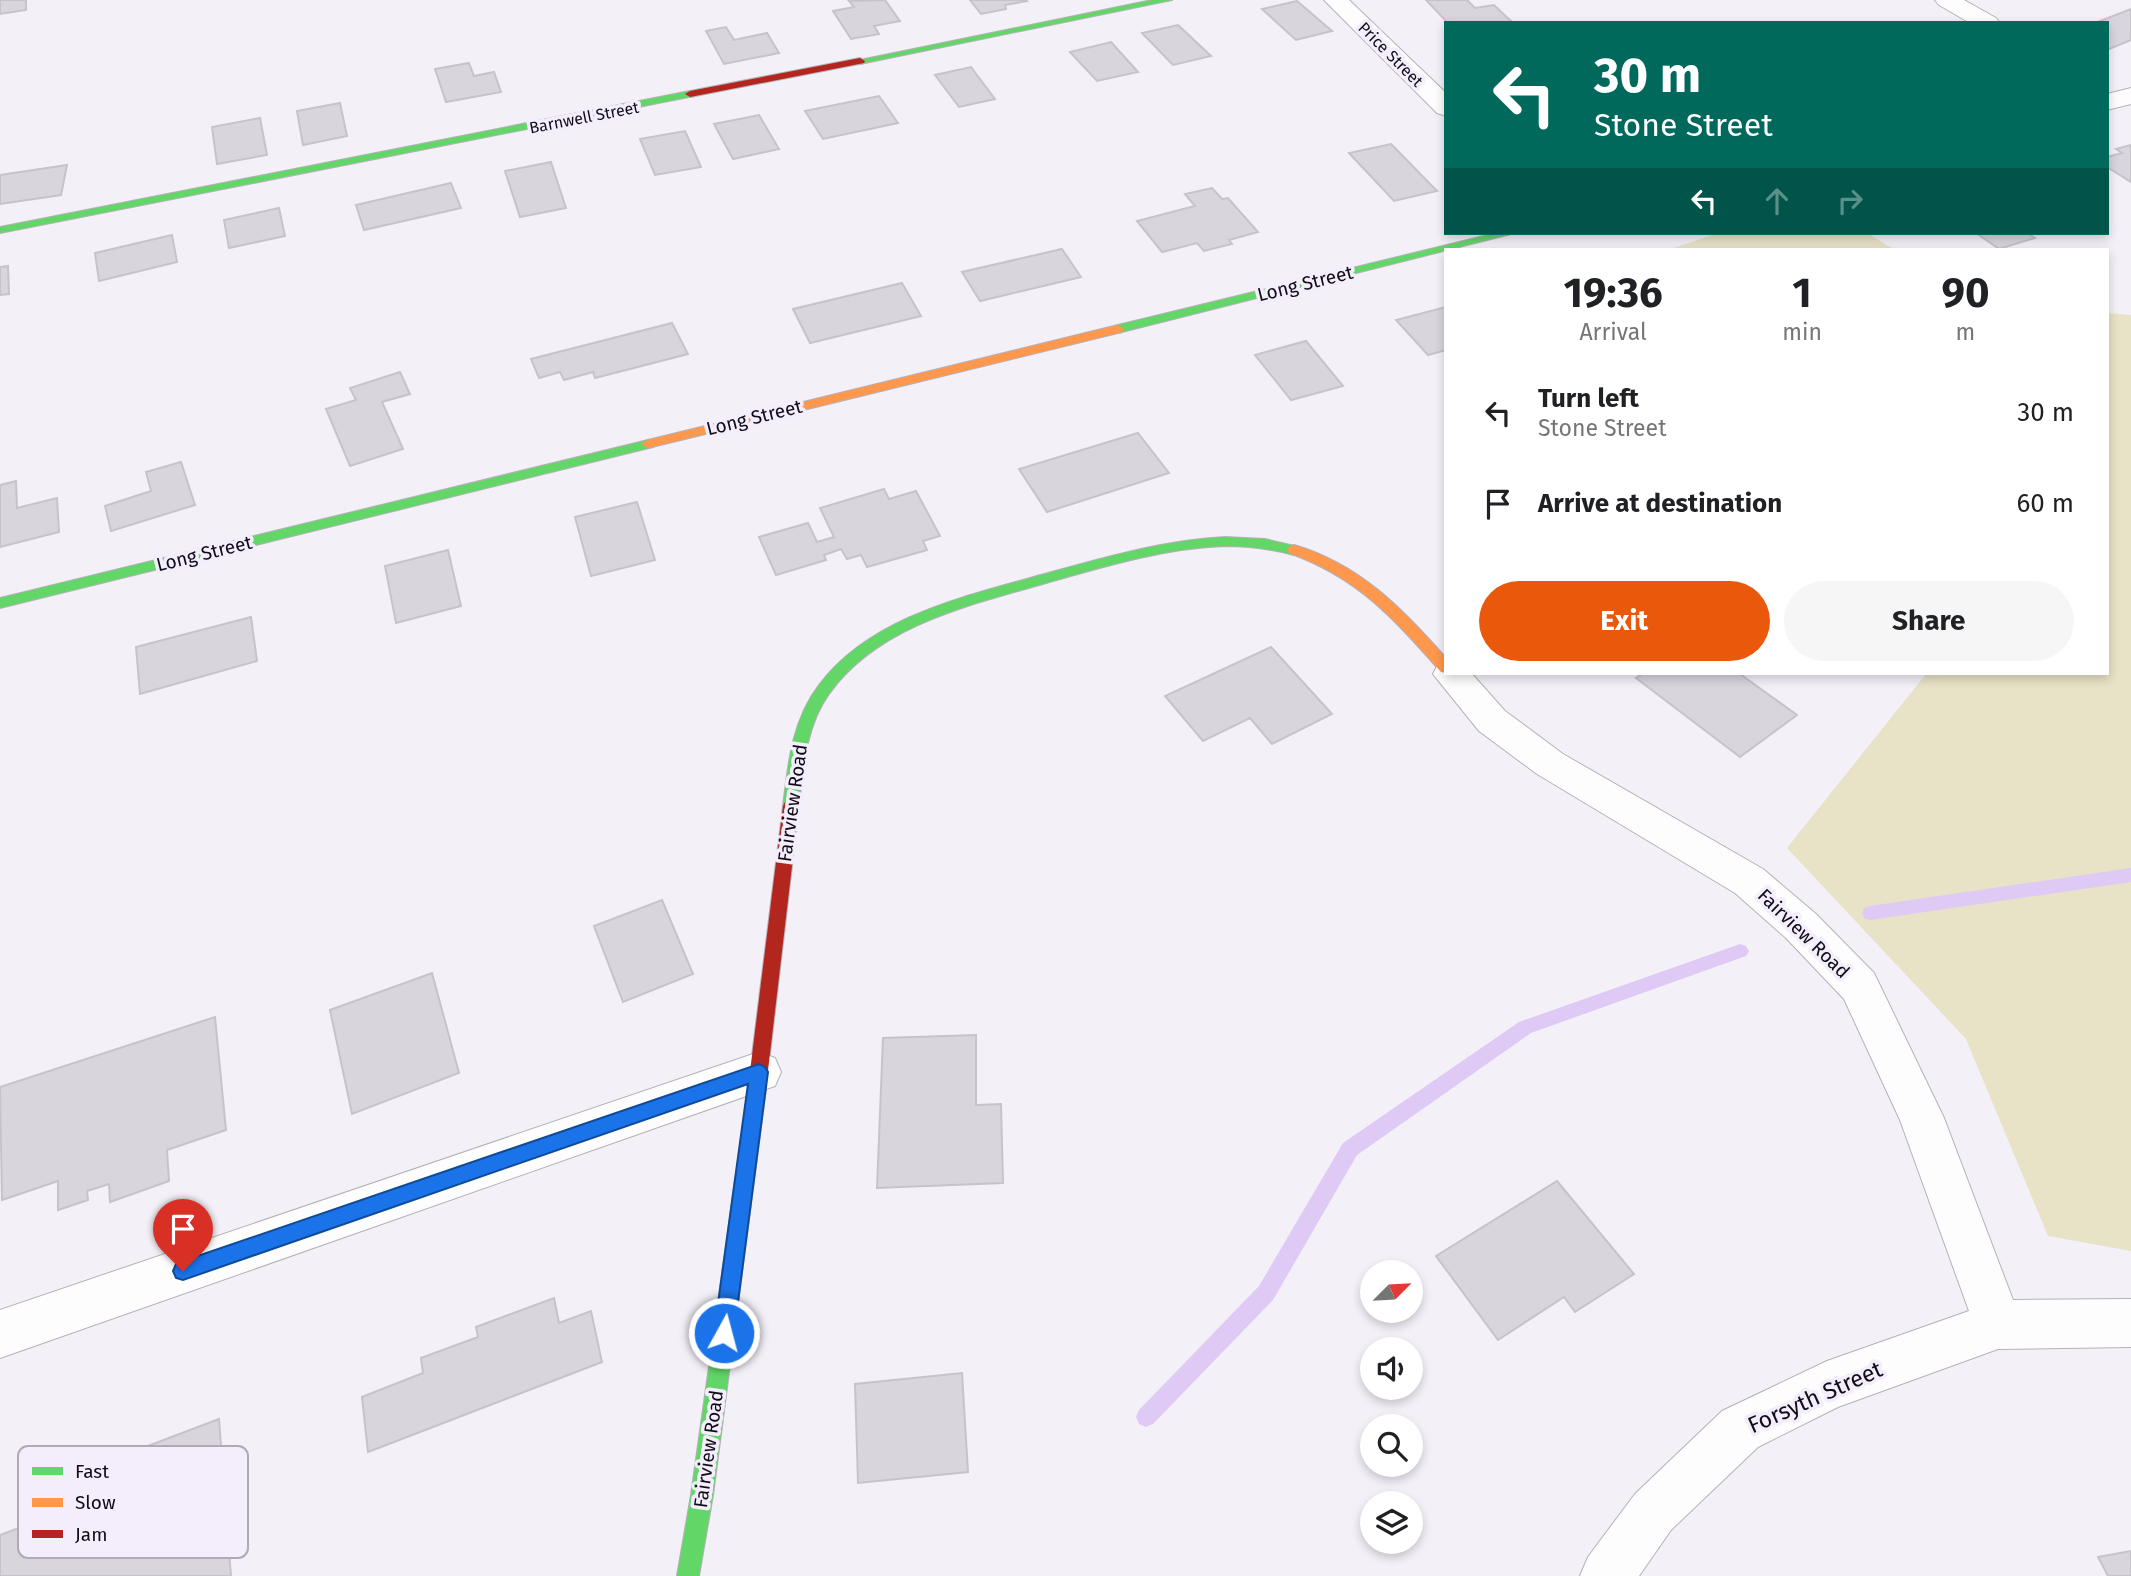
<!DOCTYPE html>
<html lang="en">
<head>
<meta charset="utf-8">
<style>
	:root { --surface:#fff; --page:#f6f6f6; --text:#202124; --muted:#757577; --accent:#ea580c }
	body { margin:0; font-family:"Fira Sans",sans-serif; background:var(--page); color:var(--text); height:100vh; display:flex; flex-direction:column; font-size:26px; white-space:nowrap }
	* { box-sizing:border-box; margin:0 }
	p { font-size:23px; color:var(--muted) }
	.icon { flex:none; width:38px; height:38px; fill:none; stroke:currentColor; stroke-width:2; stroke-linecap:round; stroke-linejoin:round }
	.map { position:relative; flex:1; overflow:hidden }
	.panel { position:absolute; left:1444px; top:248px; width:665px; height:427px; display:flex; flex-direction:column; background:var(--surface); border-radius:0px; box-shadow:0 4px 10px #0003 }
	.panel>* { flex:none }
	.hud { position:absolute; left:1444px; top:21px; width:665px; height:214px; border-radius:0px; box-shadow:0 4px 10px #0003; background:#00695c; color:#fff; overflow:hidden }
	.needle { width:46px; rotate:66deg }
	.tools { position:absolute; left:1360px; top:1260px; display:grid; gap:14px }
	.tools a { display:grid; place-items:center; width:63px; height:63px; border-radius:50%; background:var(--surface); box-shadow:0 4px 10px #0003; font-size:35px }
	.pin { position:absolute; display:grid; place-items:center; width:60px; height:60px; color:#fff; margin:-72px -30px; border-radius:50% 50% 50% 0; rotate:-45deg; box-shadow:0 0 7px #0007 }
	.pin .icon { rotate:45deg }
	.me { position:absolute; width:77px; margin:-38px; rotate:7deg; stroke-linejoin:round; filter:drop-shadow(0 0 5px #0008) }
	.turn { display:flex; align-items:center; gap:24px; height:147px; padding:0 35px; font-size:32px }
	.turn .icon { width:91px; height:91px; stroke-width:2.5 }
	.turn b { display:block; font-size:49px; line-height:60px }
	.lanes { display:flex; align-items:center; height:66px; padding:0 35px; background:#0003; justify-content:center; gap:35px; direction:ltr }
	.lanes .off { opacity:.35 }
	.eta { display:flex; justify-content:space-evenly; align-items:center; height:119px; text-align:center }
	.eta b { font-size:42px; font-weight:700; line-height:49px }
	.action { display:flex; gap:14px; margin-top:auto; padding:14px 35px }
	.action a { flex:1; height:80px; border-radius:42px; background:var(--accent); color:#fff; font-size:28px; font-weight:700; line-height:80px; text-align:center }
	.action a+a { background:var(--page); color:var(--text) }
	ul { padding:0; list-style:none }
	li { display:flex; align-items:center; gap:21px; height:91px; padding:0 35px }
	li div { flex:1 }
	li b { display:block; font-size:26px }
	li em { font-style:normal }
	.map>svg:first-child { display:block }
</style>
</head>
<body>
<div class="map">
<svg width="2131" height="1576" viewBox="0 0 2131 1576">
	<rect width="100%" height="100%" fill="#f4f0f8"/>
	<g fill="#e8e2c7">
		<path d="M1718,233h149l28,17h-227z"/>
		<path d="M2107,313l24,2v936l-83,-15 -82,-197 -179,-191 139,-174h181z"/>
	</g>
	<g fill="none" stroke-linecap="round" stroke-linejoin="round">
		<g fill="#decaf5" fill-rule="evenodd">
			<path d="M2131,868v14l-261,38 -6,-2 -2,-5 2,-5 6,-2z"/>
			<path d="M1740,944l6,2 3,5 -3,5 -215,77 -174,122 -84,145 -120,124 -7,3 -7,-3 -3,-7 3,-7 120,-124 84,-143 176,-121z"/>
		</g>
	</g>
	<g fill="#d8d5dd" stroke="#c7c3cc" stroke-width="2">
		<path d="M0,0h26v10l-26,4z"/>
		<path d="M885,0l15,21 -26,5 5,8 -28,5 -18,-28 21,-4 -5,-6z"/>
		<path d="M970,0h56l1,1 -22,4 1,4 -25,5z"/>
		<path d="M1426,0h41l8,8 19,-3 19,18h-65z"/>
		<path d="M1297,1l35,30 -36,9 -34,-31z"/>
		<path d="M2131,9v31l-24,10v-27h-12z"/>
		<path d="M1178,25l33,31 -38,9 -31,-32z"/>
		<path d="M726,27l8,13 33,-7 12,20 -55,11 -18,-33z"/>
		<path d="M1111,42l27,30 -41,9 -27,-29z"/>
		<path d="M469,63l5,13 20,-4 7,20 -55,10 -11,-33z"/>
		<path d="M971,67l24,32 -36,8 -24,-32z"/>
		<path d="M879,96l19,27 -75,16 -18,-28z"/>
		<path d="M340,103l7,33 -44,9 -6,-34z"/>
		<path d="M759,115l20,34 -46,10 -19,-35z"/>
		<path d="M260,118l7,37 -50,9 -5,-37z"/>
		<path d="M685,131l16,36 -46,8 -15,-36z"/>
		<path d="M1391,144l46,47 -43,10 -45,-48z"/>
		<path d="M2131,145v37l-24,-15v-10l15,-4 -6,-4z"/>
		<path d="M551,162l15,46 -46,9 -15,-46z"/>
		<path d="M67,165l-6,30 -61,9v-29z"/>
		<path d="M451,183l10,25 -97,22 -8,-25z"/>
		<path d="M1212,188l10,11 6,-1 30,34 -29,8 3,4 -28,7 -7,-8 -35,9 -25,-31 58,-15 -10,-12z"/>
		<path d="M279,208l6,28 -56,12 -5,-28z"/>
		<path d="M1976,233h51l8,5 -36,11z"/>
		<path d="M172,235l5,27 -78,19 -4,-28z"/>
		<path d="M1062,249l19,28 -101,24 -18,-29z"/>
		<path d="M8,266l1,28 -9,1v-28z"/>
		<path d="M902,283l19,33 -111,27 -17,-34z"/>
		<path d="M1446,307v43l-18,5 -32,-35z"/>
		<path d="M672,323l16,31 -93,24 -2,-6 -29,8 -4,-8 -21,6 -8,-19z"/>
		<path d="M1306,341l37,45 -52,14 -36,-45z"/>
		<path d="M400,372l10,22 -28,8 21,47 -53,17 -24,-57 30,-9 -6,-12z"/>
		<path d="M1138,433l31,40 -122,39 -28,-43z"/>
		<path d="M181,462l14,43 -84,26 -6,-25 46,-15 -5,-19z"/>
		<path d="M16,481l1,27 40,-10 2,34 -59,15v-62z"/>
		<path d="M884,489l5,10 27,-8 24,45 -17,5 4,9 -60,17 -6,-12 -14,4 -6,-10 -17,6 2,5 -50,15 -17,-38 49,-14 9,19 17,-5 -14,-29z"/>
		<path d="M637,502l18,58 -64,16 -16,-59z"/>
		<path d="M448,550l13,56 -65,17 -11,-57z"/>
		<path d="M251,617l6,44 -117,33 -4,-47z"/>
		<path d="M1271,647l61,67 -60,30 -22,-26 -47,23 -38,-45z"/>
		<path d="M1642,674h98l57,41 -57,42 -104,-79z"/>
		<path d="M662,900l31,74 -70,28 -29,-76z"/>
		<path d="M432,973l27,100 -107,41 -22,-104z"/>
		<path d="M215,1017l11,113 -59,20 2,31 -59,21 -1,-18 -22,7 1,9 -30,10v-29l-56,19 -2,-113z"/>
		<path d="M976,1035v70l25,-1 2,79 -126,5 6,-150z"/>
		<path d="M1557,1181l77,93 -59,38 -11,-15 -66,43 -62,-84z"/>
		<path d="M554,1298l5,25 32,-12 11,51 -234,90 -6,-55 61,-24 -2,-15 57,-21 -2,-10z"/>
		<path d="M962,1373l6,99 -110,11 -3,-99z"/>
		<path d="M219,1419l12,157h-231v-41l133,-50 -1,-33z"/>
		<path d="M2131,1551v25h-23l-10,-19z"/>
	</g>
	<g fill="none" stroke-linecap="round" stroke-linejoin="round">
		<defs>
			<g id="street">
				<path d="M1324,0h25l97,93v23l-9,-3z"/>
				<path d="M1935,0h29l32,18 4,5h-30l-31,-18z"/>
				<path d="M2131,88v16l-24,6v-16z"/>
				<path d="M1446,662v12h26l33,37 58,43 200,115 53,45 58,59 70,145 69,182 118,-1v48l-133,2 -160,58 -80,40 -87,83 -32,46h-59l8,-19 47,-63 87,-83 105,-50 142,-50 -69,-191 -56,-121 -58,-61 -51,-45 -198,-119 -58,-43 -46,-57 5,-10z"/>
				<path d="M759,1052l16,6 6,14 -6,14 -775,272v-48z"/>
			</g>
			<g id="fast">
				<path d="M1152,0h20l-312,64 -5,-3z"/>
				<path d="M690,91l5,3 -1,2 -694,137v-6z"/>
				<path d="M1496,233h19l-397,100 -6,-4 6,-4z"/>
				<path d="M648,440l7,4 -2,3 -653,161v-10z"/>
				<path d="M1225,537l40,2 34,8 2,3 -7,5c-23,-6 -45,-9 -69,-9 -58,2 -116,19 -172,35 -78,23 -173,42 -224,113 -23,32 -26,74 -30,112l-2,4h-12l-2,-4c5,-42 9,-86 36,-121 53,-70 149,-89 229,-112 58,-16 117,-33 177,-36z"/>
				<path d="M756,1088l6,2 3,6 -52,399 -14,81h-22l14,-81 56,-399 3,-6z"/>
			</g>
			<g id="slow">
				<path d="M1118,325l6,4 -2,3 -474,116 -7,-4 7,-4z"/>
				<path d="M1294,545c65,19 108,63 152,113v15l-5,-1c-46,-53 -84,-95 -152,-119l-2,-3 2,-3z"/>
			</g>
			<g id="jam">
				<path d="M860,58l5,3 -1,2 -174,34 -5,-3 5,-3z"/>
				<path d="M791,800l6,2 2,4 -34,290 -3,6 -6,2 -6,-2 -3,-6 36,-290 2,-4z"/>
			</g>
		</defs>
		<use href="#street" stroke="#b5b1b9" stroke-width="2"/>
		<use href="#fast" stroke="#b5b1b9" stroke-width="2"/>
		<use href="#slow" stroke="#b5b1b9" stroke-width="2"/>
		<use href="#jam" stroke="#b5b1b9" stroke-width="2"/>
		<use href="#street" fill="#fdfdfe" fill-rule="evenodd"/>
		<use href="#fast" fill="#63d668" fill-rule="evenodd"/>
		<use href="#slow" fill="#ff974d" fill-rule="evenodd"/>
		<use href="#jam" fill="#b3261e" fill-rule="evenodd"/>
	</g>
	<path fill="#1a73e8" stroke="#114b97" stroke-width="2" d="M759,1064l6,3 3,5 -34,261 -3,7 -7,3 -7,-3 -3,-7 34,-249 -565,196 -7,-2 -3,-7 3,-7 7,-3z"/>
	<g text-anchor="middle" stroke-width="7" stroke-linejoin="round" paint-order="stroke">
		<g font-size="16" fill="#100c14" stroke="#f3edfc">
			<text transform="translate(1391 54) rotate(45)" y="6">Price Street</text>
			<text transform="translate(584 117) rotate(-11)" y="6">Barnwell Street</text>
		</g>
		<g font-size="19" fill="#100c14" stroke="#f3edfc">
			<text transform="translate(1305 283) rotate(-14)" y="7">Long Street</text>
			<text transform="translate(754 417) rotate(-14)" y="7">Long Street</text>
			<text transform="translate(204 553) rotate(-14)" y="7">Long Street</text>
			<text transform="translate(792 803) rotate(-82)" y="7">Fairview Road</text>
			<text transform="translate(1804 933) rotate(44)" y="7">Fairview Road</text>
			<text transform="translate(708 1449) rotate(-82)" y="7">Fairview Road</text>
		</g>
		<g font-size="23" fill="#100c14" stroke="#f3edfc">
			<text transform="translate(1815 1397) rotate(-24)" y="8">Forsyth Street</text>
		</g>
	</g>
	<rect x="18" y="1446" width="230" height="112" rx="10" fill="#f3edfc" stroke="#afaab6" stroke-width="2"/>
	<rect x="32" y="1467" width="31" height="8" fill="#63d668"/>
	<rect x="32" y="1498" width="31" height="9" fill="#ff974d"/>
	<rect x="32" y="1530" width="31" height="8" fill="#b3261e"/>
	<g font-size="19" fill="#100c14">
		<text x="75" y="1478">Fast</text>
		<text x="75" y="1509">Slow</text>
		<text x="75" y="1541">Jam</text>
	</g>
</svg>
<div class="tools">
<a><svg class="needle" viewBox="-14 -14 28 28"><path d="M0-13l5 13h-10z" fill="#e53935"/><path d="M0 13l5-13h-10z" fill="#757577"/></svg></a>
<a><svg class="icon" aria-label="sound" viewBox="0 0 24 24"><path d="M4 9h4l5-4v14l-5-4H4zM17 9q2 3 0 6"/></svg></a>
<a><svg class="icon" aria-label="search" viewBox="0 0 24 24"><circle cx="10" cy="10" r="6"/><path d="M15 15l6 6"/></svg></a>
<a><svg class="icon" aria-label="layers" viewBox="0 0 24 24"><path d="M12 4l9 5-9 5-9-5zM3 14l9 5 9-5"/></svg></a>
</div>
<div class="pin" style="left:183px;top:1271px;background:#d93025"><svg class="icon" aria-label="arrive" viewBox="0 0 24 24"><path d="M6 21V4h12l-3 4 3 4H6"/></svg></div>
<svg class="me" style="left:724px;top:1333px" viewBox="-20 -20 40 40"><circle r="17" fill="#1a73e8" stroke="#fff" stroke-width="3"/><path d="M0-11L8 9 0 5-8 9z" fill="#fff"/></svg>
<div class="hud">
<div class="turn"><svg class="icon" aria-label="left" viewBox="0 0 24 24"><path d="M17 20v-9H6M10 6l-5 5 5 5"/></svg><div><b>30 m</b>Stone Street</div></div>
<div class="lanes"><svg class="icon" aria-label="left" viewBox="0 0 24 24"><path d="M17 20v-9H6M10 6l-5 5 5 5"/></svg><svg class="icon off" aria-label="ahead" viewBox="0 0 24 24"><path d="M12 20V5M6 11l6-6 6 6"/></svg><svg class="icon off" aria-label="right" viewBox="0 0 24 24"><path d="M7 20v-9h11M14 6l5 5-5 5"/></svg></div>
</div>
<section class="panel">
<div class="eta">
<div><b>19:36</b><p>Arrival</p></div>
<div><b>1</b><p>min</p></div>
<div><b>90</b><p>m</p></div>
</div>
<ul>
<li><svg class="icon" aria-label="left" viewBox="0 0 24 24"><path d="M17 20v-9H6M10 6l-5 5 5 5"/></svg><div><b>Turn left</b><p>Stone Street</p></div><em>30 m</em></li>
<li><svg class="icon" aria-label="arrive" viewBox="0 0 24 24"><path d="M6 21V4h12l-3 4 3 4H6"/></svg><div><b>Arrive at destination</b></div><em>60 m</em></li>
</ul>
<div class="action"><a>Exit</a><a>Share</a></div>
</section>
</div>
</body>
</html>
